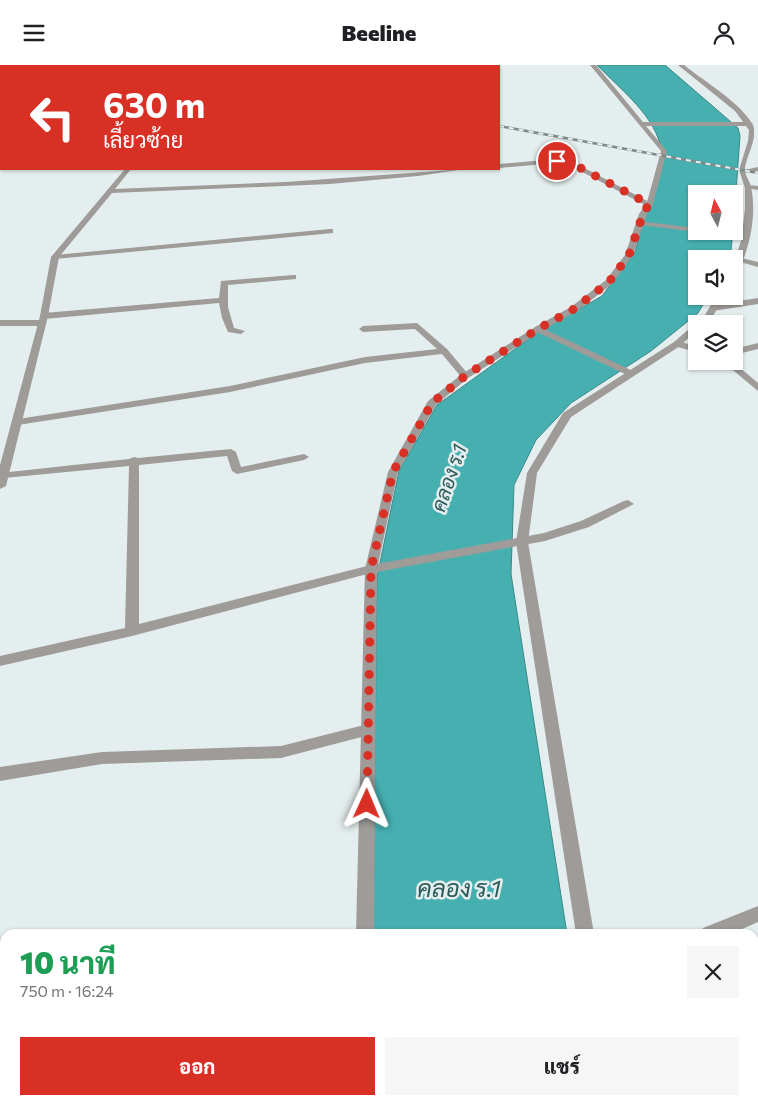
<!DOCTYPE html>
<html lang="th">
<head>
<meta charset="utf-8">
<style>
	:root { --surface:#fff; --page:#f6f6f6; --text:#202124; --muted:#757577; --accent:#d93025 }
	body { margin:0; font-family:Commissioner,Sarabun,sans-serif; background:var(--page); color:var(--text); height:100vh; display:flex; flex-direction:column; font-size:19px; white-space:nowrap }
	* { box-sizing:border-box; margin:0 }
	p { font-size:16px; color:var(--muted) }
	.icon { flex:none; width:28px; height:28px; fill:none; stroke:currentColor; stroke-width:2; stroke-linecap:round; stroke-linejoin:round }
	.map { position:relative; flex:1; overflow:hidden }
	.panel { position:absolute; left:0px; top:864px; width:759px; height:176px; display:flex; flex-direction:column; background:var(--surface); border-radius:15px 15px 0 0; box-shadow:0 1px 4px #0004 }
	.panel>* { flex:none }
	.top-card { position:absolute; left:0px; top:0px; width:500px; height:105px; box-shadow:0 1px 4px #0004; background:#d93025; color:#fff; overflow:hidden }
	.needle { width:32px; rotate:353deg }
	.controls { position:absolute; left:688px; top:120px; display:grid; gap:10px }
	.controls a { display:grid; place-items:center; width:55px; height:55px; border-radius:0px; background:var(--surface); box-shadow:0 1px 4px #0004; font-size:25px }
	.pin { position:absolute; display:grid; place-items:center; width:42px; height:42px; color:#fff; margin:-21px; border:2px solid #fff; border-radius:50%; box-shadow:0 1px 5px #0007 }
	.me { position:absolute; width:55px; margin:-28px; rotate:1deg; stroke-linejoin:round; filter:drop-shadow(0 0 4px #0008) }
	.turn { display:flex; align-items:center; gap:18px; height:105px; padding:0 20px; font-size:22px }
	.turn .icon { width:65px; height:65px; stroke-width:2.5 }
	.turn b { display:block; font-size:35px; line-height:42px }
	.round { display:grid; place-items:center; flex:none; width:52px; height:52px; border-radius:0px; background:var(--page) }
	.head { display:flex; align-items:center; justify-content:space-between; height:85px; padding:0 20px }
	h1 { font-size:30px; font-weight:800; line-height:38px; color:#1e9e55 }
	.action { display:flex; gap:10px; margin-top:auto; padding:10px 20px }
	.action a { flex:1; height:58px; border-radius:0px; background:var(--accent); color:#fff; font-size:20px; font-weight:800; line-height:58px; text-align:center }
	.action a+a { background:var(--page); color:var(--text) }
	header { display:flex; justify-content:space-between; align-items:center; height:65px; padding:0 20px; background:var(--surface); font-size:22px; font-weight:800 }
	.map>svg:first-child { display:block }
</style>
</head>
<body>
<header><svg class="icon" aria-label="menu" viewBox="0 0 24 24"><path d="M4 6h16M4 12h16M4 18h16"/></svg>Beeline<svg class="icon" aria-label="person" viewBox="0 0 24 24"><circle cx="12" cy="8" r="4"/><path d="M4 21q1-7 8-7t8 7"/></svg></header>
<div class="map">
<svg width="758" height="1039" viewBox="0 0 758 1039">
	<rect width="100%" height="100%" fill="#e5eeee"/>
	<g fill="#46b0b1" stroke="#3c8788">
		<path d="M597,0h68l73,63 2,8 -6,84v-26h-38v37h37l-3,28h-34v37h12l-10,17 -47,38 -80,52 -35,37 -22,45 -3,89 56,360h-194l4,-357 22,-106 38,-66 100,-72 65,-37 33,-44 27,-100c-6,-36 -40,-61 -65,-87z"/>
		<path d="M377,1035h216l1,4h-217z"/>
	</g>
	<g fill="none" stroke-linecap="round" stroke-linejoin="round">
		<path stroke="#3c8788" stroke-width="6" d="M0,1011l5,-1"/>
		<g fill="#9e9b99" fill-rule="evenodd">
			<path d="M590,0h6l47,57h107l3,2 -3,2h-104l21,25 -14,53 -7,2 15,-55z"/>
			<rect x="0" y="13" width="1" height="4"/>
			<rect x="0" y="74" width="1" height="4"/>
			<rect x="0" y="95" width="1" height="4"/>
			<path d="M758,102v4l-16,2 -3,-2z"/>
			<path d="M748,120l10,1v4l-12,-2 -1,-1z"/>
			<path d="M638,156l58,7v3h3l-3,1 -55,-7 -4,-2z"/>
			<path d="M330,164h3v4l-278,26 -4,-2 4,-2z"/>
			<path d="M706,166h23l22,5 -4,2z"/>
			<path d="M737,192l21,5v5l-21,-6z"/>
			<path d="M293,210h3v4l-68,6v22l6,21 11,3 -4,3 -13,-2 -6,-14 -3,-15 -175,16 -4,-3 4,-3 175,-15 2,-17z"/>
			<path d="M758,233v6l-45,7 -4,-3 4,-3z"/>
			<path d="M0,255h42l4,3 -4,3h-42z"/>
			<path d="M417,258l30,26 21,25v4h-6l-20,-24 -77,9 -135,29 -212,33 -5,-3 5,-3 212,-33 135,-29 72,-8 -22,-20 -52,3 -4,-3 4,-3z"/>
			<path d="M538,261l95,45 2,2 -2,2h-6l-92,-44 -1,-2z"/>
			<path d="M677,276l19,5v6l-22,-6v-4z"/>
			<path d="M758,278v6l-24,6v-6z"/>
			<path d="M722,296h10l26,22v8z"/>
			<path d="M231,384l5,3 5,15 63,-13 5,3 -5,3 -67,14 -5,-3 -5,-15 -88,9v159l232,-59 173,-32 37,-12 43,-20 4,-1 6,4 -45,23 -44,14 -174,32 -239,63 -132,30v-10l125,-28 4,-162 -125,12 -4,-1v-4l129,-14 5,-2 4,1z"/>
			<path d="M368,659l5,2 2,4 -2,4 -92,24 -179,6 -102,17v-14l102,-15 179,-6z"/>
			<rect x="350" y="1035" width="20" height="4"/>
		</g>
		<g fill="#9e9b99" fill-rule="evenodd">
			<path d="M161,0h6v1h-5z"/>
			<path d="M678,0h6c21,17 56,37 69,60 5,15 -7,30 -8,44 0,7 5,12 6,18 6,27 -1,62 -14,86h-3v-10l7,-22 4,-32v-21l-6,-18 9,-29 1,-11 -14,-19z"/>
			<path d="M557,94l16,3 80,42 -6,10 -14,41 -21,29 -35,27 -36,20 -73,47 -32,27 -38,67 -21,97 -3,365h-18l9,-365 23,-97 40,-71 34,-27 73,-47 36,-20 35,-27 19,-25 14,-41 6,-9 -76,-40 -12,-2 -58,5v-4z"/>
			<path d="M125,104h6l-16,20 171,-7 179,-13 -47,7 -88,8 -218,9 -53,64 -11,59 -42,170 -6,3v-24l40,-149 11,-59z"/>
			<path d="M716,231h8l-11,20 -8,8h-9v7l-16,15 -109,71 -34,56 -9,69 66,392h-18l-60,-392 11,-69 36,-60 111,-71 31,-27z"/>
			<path d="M758,841v16l-27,12h-31l3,-6z"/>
			<path d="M0,888l5,1v18l-5,-1z"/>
			<path d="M152,1035h21l2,4h-21z"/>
			<path d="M323,1035h33l-2,4h-33z"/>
			<rect x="605" y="1035" width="20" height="4"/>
		</g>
		<defs>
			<g id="rail">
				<path d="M317,0l2,1"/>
				<path d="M499,61l259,47"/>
			</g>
		</defs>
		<use href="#rail" stroke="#828989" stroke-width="2.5"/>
		<use href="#rail" stroke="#e5eeee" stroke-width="2" stroke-dasharray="5" stroke-linecap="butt"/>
	</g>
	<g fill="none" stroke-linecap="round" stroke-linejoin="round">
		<path stroke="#d93025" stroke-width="9" stroke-dasharray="0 16.2" d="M367,739l4,-235 22,-97 39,-69 33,-27 73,-47 36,-20 35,-27 20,-27 14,-41 6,-10 -78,-41 -14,-2"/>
	</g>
	<g text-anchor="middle" stroke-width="5" stroke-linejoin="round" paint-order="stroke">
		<g font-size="20" font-style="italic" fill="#2c5a5a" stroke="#e5eeee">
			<text transform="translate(449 413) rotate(-71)" y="7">คลอง ร.1</text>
		</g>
		<g font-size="24" font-style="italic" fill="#2c5a5a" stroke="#e5eeee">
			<text x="459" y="832">คลอง ร.1</text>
		</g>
	</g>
</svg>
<div class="controls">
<a><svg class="needle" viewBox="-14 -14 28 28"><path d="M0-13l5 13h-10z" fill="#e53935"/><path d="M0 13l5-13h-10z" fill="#757577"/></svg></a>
<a><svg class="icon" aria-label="sound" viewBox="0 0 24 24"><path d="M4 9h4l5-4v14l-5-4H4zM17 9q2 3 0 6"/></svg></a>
<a><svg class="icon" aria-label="layers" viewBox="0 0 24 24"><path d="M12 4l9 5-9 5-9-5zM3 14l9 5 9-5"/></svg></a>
</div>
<div class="pin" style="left:557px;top:96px;background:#d93025"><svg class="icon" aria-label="arrive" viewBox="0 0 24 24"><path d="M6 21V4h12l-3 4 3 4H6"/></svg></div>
<svg class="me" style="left:367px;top:739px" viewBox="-20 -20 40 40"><path d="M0-17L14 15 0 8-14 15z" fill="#d93025" stroke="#fff" stroke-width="4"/></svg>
<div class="top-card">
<div class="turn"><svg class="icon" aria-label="left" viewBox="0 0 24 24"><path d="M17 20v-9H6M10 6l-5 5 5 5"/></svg><div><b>630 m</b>เลี้ยวซ้าย</div></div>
</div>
<section class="panel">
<div class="head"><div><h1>10 นาที</h1><p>750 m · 16:24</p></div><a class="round"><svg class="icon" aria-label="close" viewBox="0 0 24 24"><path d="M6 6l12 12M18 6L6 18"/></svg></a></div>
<div class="action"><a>ออก</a><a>แชร์</a></div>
</section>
</div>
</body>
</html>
